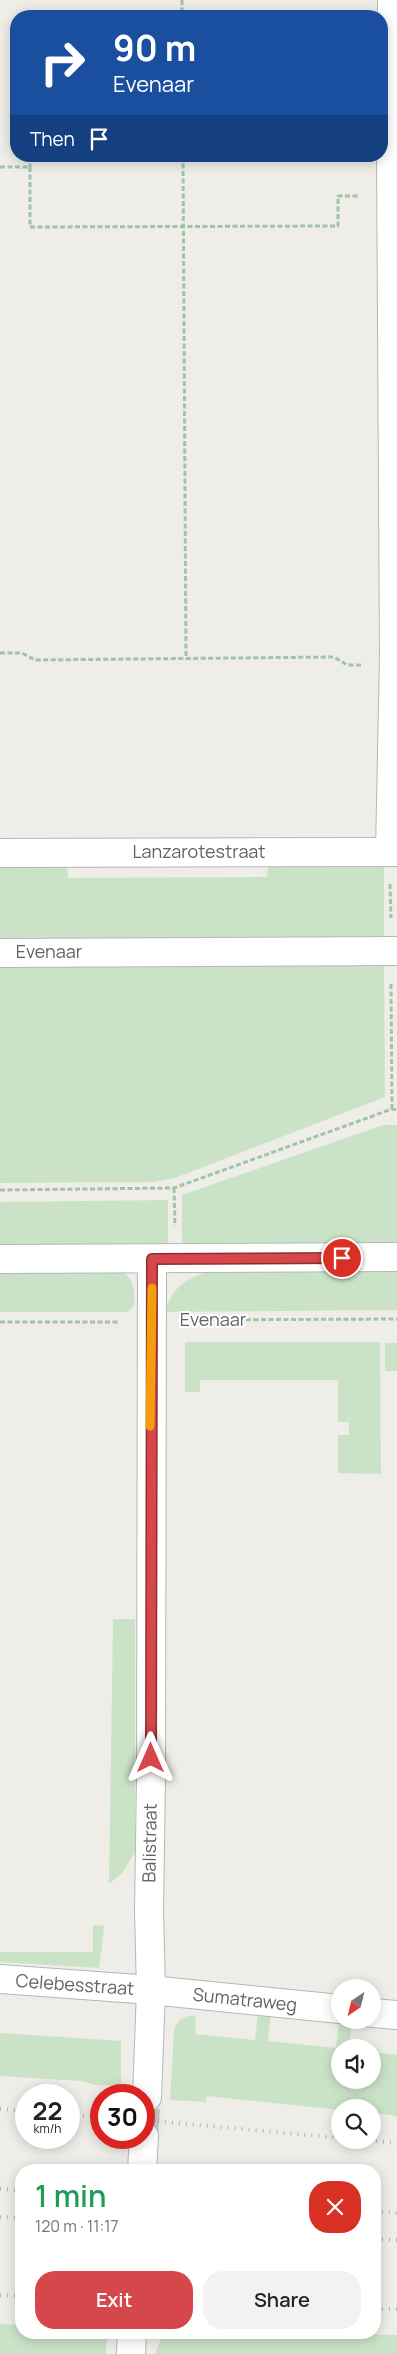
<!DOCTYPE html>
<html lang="en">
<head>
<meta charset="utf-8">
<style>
	:root { --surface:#fff; --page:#f2f2f2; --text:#222; --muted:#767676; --accent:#d6474b }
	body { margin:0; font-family:Manrope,sans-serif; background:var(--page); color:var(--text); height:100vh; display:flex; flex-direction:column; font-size:19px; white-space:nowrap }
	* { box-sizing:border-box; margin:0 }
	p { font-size:16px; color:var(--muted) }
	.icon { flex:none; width:28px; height:28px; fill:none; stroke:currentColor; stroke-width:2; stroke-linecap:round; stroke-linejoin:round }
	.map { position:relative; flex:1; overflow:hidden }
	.details { position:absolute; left:15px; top:2164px; width:366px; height:175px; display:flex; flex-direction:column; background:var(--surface); border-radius:20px; box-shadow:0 2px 12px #0003 }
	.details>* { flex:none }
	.hud { position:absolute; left:10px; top:10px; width:378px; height:152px; border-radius:20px; box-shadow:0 2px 12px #0003; background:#1a4fa0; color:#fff; overflow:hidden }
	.needle { width:32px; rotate:215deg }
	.fabs { position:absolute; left:331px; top:1979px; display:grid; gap:10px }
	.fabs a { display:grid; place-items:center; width:50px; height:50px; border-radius:50%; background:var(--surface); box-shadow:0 2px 12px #0003; font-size:25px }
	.speed { position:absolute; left:15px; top:2084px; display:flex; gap:10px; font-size:25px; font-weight:700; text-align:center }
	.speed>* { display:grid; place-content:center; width:65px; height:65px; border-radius:50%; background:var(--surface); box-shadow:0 2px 12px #0003; line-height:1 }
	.speed small { font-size:12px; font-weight:400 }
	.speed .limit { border:8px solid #d22; background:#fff; color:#111 }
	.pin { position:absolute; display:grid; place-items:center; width:42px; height:42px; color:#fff; margin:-21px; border:2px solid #fff; border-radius:50%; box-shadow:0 1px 5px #0007 }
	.me { position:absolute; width:55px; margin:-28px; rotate:0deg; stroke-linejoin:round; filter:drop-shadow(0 0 4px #0008) }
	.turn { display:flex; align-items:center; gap:18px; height:105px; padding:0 20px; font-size:22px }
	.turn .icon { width:65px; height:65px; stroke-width:2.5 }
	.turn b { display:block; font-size:35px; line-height:42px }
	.then { display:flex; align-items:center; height:48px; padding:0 20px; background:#0003; gap:10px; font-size:19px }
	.round { display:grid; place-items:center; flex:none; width:52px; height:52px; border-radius:20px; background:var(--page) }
	.overview { display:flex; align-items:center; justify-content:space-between; height:85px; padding:0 20px }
	h1 { font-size:30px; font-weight:600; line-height:38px; color:#1e9e55 }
	.cta { display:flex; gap:10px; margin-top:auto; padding:10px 20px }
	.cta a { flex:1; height:58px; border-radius:20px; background:var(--accent); color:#fff; font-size:20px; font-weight:600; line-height:58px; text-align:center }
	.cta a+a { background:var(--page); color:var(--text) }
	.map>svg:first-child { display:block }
</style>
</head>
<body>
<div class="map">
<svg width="397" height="2354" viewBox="0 0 397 2354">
	<rect width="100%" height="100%" fill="#efede8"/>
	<g fill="#cae3c7">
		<path d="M268,865h116v75l-384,2v-76h67l1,12 199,-1z"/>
		<path d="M384,961l1,136 -210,81 -21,4 -154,1v-220z"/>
		<path d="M383,1125h14v119l-215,1v-50z"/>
		<path d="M168,1200v45l-168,1v-44z"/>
		<path d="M397,1265v45l-232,2c6,-23 20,-33 42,-40z"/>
		<path d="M0,1267l118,1c16,10 17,21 16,38l-6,6h-128z"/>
		<path d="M185,1342h195l1,132 -43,-1v-38h11v-13h-11v-42h-138v12h-15z"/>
		<rect x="385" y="1343" width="12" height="28"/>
		<path d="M113,1619h22v233l-12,20 -14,12z"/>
		<path d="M93,1925l11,1c-1,15 -3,27 -5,42l-99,-6v-10h93z"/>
		<path d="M258,2012l13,2 -3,27 68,7 3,-27 13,1 -3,25 -9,1v32h32l1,-28 24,3v61l-24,-3 -1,-5h-32v2l-133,-14 -1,6 -36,-2 4,-70c4,-12 11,-15 22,-14l-1,18 60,6z"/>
		<path d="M0,2033l121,8v45l-26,-1 -12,-4 -83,-5z"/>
		<path d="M0,2324l21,1v7l86,1 -1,21h-106z"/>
		<path d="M163,2333l234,2v19h-242z"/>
	</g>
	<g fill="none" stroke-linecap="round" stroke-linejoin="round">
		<path stroke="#cbcac8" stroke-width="28" stroke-dasharray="28 14" stroke-linecap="butt" d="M144,2136l3,-39"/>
		<defs>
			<g id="street">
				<path d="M390,852l4,-196 -3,-505 1,-151"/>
				<path d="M0,853l397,-1"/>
				<path d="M0,1979l151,11 189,19"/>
				<path d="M372,2013l25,2"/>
				<path d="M147,2097l4,-107 -2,-78 2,-136 1,-517"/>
				<path d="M142,2170l2,-34"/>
				<path d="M131,2354l1,-22"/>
			</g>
			<g id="secondary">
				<path d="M0,953l397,-2"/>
				<path d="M0,1259l397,-2"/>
			</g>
		</defs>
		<use href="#street" stroke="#b4b7ba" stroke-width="30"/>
		<use href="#secondary" stroke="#b4b7ba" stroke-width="30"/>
		<g stroke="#a1c4a7" stroke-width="3" stroke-dasharray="5 2.5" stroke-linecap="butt">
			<path d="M182,0v16"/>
			<path d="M30,156v11"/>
			<path d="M183,156l3,502"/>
			<path d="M0,167h30v60l308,-1v-30h20"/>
			<path d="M0,653h22l13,7 299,-3 13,8h14"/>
			<path d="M390,884l1,34"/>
			<path d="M391,984l1,125"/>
			<path d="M174,1188l1,38"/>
			<path d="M0,1190l174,-2 218,-79 5,1"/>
			<path d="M186,1320l211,-1"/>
			<path d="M0,1322h119"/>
		</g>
		<use href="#street" stroke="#fff" stroke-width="28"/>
		<use href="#secondary" stroke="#fff" stroke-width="28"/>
		<g stroke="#b3b4b4" stroke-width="4" stroke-dasharray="1 6" stroke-linecap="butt">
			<path d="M0,2109l26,2"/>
			<path d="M69,2115l32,2"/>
			<path d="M144,2120l196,18"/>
			<path d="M362,2140l35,3"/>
			<path d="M0,2189l21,1"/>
			<path d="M375,2211l22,2"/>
			<path d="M0,2217l21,1"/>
			<path d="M375,2239l22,1"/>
			<path d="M0,2295l21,1"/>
			<path d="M375,2309h22"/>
		</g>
	</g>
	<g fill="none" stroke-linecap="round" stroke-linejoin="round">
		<defs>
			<path id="route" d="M151,1758l1,-499 190,-1"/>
		</defs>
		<use href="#route" stroke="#8b2e31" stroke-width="12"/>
		<use href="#route" stroke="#d6474b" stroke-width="9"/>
		<path stroke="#f59e0b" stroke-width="9" d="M150,1426l2,-138"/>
	</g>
	<g text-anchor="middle" stroke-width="4" stroke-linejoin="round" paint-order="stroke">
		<g font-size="18" fill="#5f6366" stroke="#fff">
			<text x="199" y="858">Lanzarotestraat</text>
			<text x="49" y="958">Evenaar</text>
			<text x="213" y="1326">Evenaar</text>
			<text transform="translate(150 1843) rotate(-89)" y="6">Balistraat</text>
			<text transform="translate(75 1985) rotate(4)" y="6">Celebesstraat</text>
			<text transform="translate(245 2000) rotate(6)" y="6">Sumatraweg</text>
		</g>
	</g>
</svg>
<div class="fabs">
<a><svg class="needle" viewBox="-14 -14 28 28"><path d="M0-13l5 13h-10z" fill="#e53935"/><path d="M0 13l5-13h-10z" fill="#767676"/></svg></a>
<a><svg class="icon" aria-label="sound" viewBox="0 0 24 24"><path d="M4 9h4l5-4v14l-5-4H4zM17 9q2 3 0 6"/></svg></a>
<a><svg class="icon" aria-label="search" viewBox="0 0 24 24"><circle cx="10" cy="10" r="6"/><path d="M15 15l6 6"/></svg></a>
</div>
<div class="speed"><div>22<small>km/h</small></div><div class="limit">30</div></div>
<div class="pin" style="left:342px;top:1258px;background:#d93025"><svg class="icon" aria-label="arrive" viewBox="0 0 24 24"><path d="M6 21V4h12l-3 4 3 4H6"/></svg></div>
<svg class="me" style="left:151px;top:1758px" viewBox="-20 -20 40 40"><path d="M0-17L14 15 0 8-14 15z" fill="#d6474b" stroke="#fff" stroke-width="4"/></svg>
<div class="hud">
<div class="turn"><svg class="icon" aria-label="right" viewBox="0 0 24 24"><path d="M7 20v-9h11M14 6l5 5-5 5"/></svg><div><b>90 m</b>Evenaar</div></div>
<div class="then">Then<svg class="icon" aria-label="arrive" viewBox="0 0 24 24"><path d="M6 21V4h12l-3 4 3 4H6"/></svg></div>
</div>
<section class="details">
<div class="overview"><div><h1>1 min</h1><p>120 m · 11:17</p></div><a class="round" style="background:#d93025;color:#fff"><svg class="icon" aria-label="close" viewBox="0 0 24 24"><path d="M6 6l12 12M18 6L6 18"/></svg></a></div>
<div class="cta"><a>Exit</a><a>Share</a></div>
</section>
</div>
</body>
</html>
